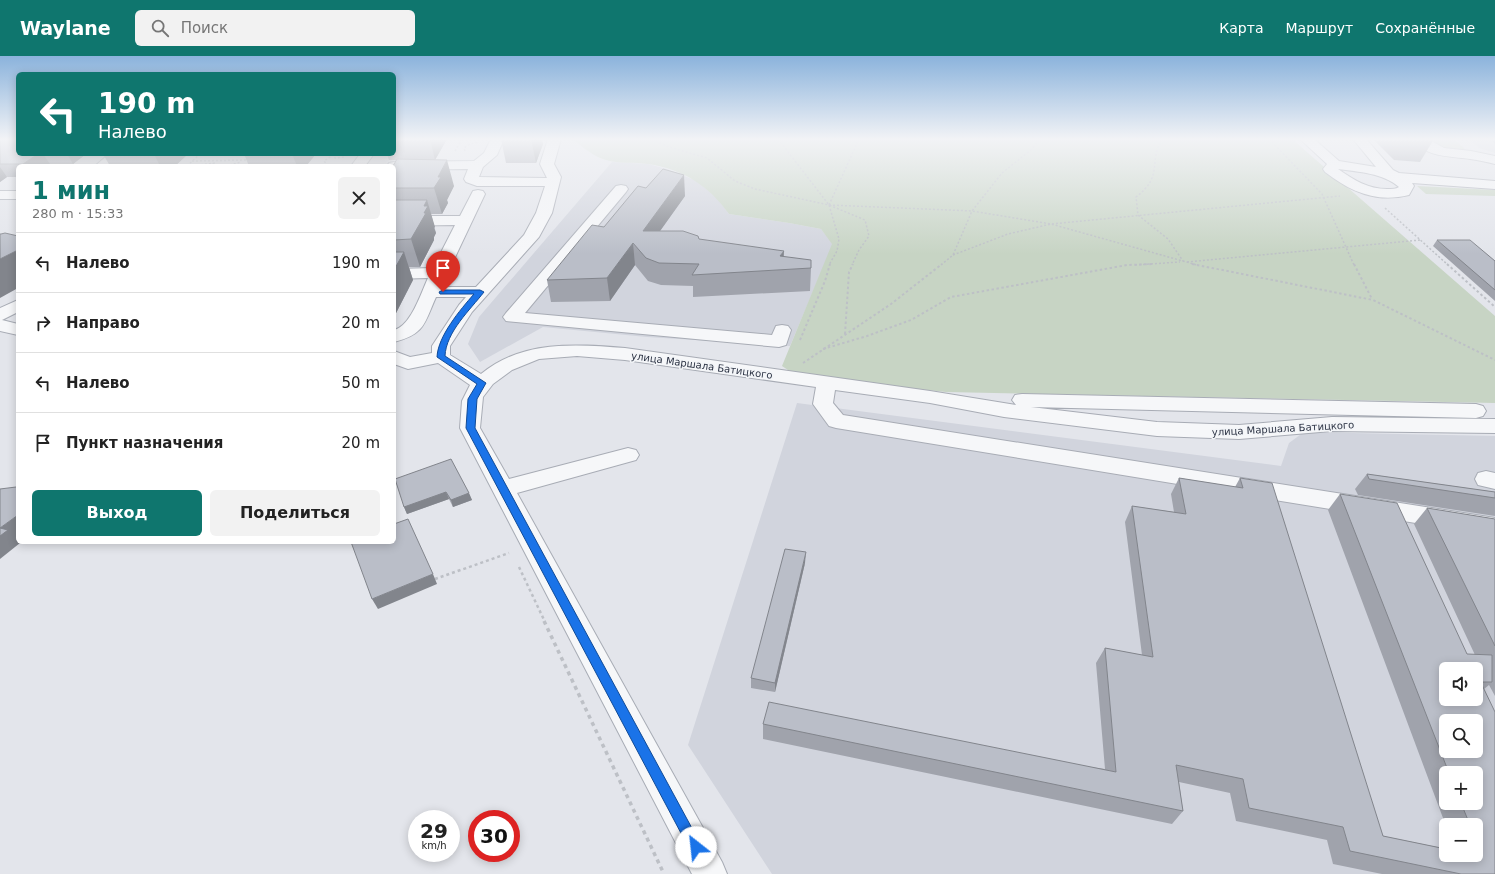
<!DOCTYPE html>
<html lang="ru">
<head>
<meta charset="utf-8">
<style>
	:root { --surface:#fff; --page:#f2f2f2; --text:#222; --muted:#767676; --line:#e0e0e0; --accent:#0f766e }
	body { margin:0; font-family:"DejaVu Sans",sans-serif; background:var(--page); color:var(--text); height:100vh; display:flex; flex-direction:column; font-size:15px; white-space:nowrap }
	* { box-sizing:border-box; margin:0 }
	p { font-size:13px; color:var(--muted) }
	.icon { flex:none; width:22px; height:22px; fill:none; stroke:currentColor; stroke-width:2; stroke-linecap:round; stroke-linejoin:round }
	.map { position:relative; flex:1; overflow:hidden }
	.details { position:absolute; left:16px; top:108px; width:380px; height:380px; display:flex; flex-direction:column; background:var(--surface); border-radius:6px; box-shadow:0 2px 10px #0003 }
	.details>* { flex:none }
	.banner { position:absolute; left:16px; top:16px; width:380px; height:84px; border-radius:6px; box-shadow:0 2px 10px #0003; background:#0f766e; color:#fff; overflow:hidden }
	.tools { position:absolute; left:1439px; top:606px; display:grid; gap:8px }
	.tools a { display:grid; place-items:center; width:44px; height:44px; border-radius:6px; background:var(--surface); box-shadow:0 2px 10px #0003; font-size:20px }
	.speed { position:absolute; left:408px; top:754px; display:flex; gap:8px; font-size:20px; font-weight:700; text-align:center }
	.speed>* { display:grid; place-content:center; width:52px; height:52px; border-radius:50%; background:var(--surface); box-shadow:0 2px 10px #0003; line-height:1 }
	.speed small { font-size:10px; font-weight:400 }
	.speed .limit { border:6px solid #d22; background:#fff; color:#111 }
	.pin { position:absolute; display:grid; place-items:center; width:34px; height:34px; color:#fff; margin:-41px -17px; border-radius:50% 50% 50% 0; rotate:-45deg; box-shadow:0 0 4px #0007 }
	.pin .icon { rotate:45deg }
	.me { position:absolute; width:44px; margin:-22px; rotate:331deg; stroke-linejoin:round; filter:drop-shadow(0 0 3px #0008) }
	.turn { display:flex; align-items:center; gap:14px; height:84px; padding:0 16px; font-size:18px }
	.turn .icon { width:52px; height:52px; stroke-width:2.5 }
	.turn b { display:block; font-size:28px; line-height:34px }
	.round { display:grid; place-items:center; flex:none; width:42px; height:42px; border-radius:6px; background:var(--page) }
	.headline { display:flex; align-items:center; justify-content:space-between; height:68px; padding:0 16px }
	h1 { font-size:24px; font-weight:700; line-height:30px; color:var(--accent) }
	.cta { display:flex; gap:8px; margin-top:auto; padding:8px 16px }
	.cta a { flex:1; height:46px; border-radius:6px; background:var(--accent); color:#fff; font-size:16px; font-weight:700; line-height:46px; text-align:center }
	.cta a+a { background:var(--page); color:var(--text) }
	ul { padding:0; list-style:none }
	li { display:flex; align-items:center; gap:12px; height:60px; padding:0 16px; border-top:1px solid var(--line) }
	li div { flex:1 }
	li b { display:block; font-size:15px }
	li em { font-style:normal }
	header { display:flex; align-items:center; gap:24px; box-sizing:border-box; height:56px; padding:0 20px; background:var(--accent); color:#fff }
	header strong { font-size:19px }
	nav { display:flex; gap:22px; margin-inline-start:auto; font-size:14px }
	.search { width:280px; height:36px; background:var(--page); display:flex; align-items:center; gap:10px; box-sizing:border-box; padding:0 14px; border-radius:6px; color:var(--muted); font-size:15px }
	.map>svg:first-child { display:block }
</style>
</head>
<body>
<header>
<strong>Waylane</strong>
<div class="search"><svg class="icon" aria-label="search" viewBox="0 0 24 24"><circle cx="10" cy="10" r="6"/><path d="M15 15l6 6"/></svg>Поиск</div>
<nav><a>Карта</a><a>Маршрут</a><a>Сохранённые</a></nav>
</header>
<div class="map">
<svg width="1495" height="818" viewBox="0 0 1495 818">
	<rect width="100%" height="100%" fill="#e3e5eb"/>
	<g fill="#d1d4dd" fill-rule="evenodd">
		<path d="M1468,83h27v14l-16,-5z"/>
		<path d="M612,106l36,2 19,5 30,12 21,18 11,15 60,9 32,6 12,15 -43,102 -143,-9 -104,-10 -63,35 -12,-18 11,-27z"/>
		<path d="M797,347l484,63 8,-23 15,-11 191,4v438h-723l-84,-129zM1446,613h30v30h-30zM1446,665h30v30h-30zM1446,717h30v30h-30zM1446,769h30v30h-30z"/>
	</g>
	<g fill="#c7d4c4">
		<path d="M572,83h720l203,177v87l-549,-11 -149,-16 -15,-10 50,-122 -11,-15 -32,-6 -60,-9c-20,-28 -46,-45 -81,-50 -14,-2 -29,0 -42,-4 -12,-3 -24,-14 -34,-21z"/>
		<path d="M1429,83h25l12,11 -27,-2z"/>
		<path d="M1417,130l78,4v6l-69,-2z"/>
	</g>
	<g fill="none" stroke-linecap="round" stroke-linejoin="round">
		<defs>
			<g id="minor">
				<path d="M491,83h13l-7,16 -14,12 -4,10 68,1 -7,-14 8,-25h13l-7,25 7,13 -9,36 -13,24 -67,75 -22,34v9l31,19c41,-34 94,-30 144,-26l305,43 86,14 -4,-5 3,-5 7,-1 454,10 7,2 3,5 -3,5 -7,2 -445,-11 126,15 82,3 93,-8 163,2v14l-163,-2 -93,8 -82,-3 -153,-19 -74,-14 -95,-13 -2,13 10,12 652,103v18l-659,-108 -7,-2 -16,-22 3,-17 -191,-27 -48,-4 -38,3 -27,11 -19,14 -10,13 -3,31 29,51 119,-31 8,2 3,5 -3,5 -119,33 205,369 5,12h-35l-232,-446 2,-27 8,-16 -32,-22 -30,6 -14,-5v-13l16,6 22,-4v-7l27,-41 7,-8h-30c-12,27 -11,37 -42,45v-12c17,-4 27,-37 34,-52l-34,1v-10l39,-1 22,-43 -61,1v-10h66l13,-25 5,-1 5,1 2,3 -44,93h35l48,-52 12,-22 9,-27h-68l-11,-4 -2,-3 4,-10 -74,1v-4h-7l2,-3 5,-1 80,-1 10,-8z"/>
				<path d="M1300,83h14l25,22 37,6 -23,-28h13l27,31 6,3 96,8v8l-83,-6 2,3 -5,9c-33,8 -58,-3 -84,-23l-2,-3 4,-5zM1338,113c21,3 45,4 61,18 -3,2 -7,2 -12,2 -19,0 -33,-9 -49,-20z"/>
				<path d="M1413,83h15l16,9 27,3 24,5v8c-8,-2 -16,-4 -25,-5 -20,-3 -44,-1 -57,-20z"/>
				<path d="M109,98h15l-14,12h-15z"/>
				<path d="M360,98h14l-9,12h-14z"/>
				<path d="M621,129l5,1 2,3 -2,3 -101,121 247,22 4,-9 6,-1 6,1 3,4 -5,15 -7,2 -273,-26 -3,-4 3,-4 110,-127z"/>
				<rect x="0" y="135" width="18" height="8"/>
				<path d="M18,244v12l-16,8 16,4v11l-18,-4v-23z"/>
				<path d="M1486,415l9,2v16l-17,-4 -3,-6 3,-6z"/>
			</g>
		</defs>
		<use href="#minor" stroke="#a8acb5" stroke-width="2"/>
		<g stroke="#bdc0c6" stroke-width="1.5" stroke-dasharray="2 2" stroke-linecap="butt">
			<path d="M652,83l17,8 38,11 28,23 20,8 74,16 10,34 -2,12 -8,14"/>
			<path d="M778,83l51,66 36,15 4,16 -10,14 -7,15"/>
			<path d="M1162,83c-14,23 2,37 -26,58l2,18 30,24 15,22"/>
			<path d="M1269,83l53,55 32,71"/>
			<path d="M455,95l7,-12"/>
			<path d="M465,95l-1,-3 6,-4 8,-2"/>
			<path d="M336,98l-2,2 1,2 10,-1"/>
			<path d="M207,99h18"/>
			<path d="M230,99h16"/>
			<path d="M192,105l57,-1"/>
			<path d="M187,110l13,-12"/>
			<path d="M189,110l26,-3 -6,3"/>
			<path d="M226,110l15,-4"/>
			<path d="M328,110l-4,-5 9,-6"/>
			<path d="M829,149l143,6 79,13 146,41"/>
			<path d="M829,149l30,-66"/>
			<path d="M1385,152l63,57"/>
			<path d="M953,199l55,-21 43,-10 289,-28"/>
			<path d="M1187,206l233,-22"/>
			<path d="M941,209l12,-10 19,-44 30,-38 30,-24 7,-10"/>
			<path d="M1135,209l45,-3"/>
		</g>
		<g stroke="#bdc0c6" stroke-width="2" stroke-dasharray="2.5 2.5" stroke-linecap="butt">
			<path d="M1192,208l181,36 122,60"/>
			<path d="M1354,208l18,35"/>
			<path d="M1447,208l48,43"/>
			<path d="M845,278l4,-62 4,-8"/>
			<path d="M800,284l25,-59 5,-17"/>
			<path d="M823,293l44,-13 44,-16 40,-23 176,-32 26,-1"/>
			<path d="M803,307l88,-59 51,-40"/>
		</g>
		<g stroke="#bdc0c6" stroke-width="2.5" stroke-dasharray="3 3" stroke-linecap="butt">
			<path d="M519,511l26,55"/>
			<path d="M435,523l74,-26"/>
		</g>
		<path stroke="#bdc0c6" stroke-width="3.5" stroke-dasharray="4 4" stroke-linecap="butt" d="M544,565l120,253"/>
		<use href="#minor" fill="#f6f7f9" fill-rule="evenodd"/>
	</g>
	<g fill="#a0a3ac" fill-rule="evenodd">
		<path d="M0,83l18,15h68l-13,10h-23l-3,2h-29v11h-11l-7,5z"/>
		<path d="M394,83h53l-12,21h-16l35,26 -7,14 1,3 -6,11h-11l5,19 -2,4v3l-14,27h-11l4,13 -19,37v-151l3,-6h-8l-2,-6h7z"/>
		<path d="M501,83h41l1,5 -7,19h-30z"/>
		<path d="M1373,83h61l-14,23 -26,-2z"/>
		<path d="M1490,83h5v5z"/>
		<path d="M103,98h85l-13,12h-65z"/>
		<path d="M244,98h72l-10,12h-57z"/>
		<path d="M685,140l-25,35 123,26 28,11 -1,23 -117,6v-11l-32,-1 -13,-4 -13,-16 -25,36 -59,1 -4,-22 57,-53z"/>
		<path d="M1437,184l58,21v40l-62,-55z"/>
		<path d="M451,403l21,41 -19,7 -4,-8 -42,15 -3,-7z"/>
		<path d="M1367,418l128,18v24l-137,-21 -3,-6z"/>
		<path d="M1179,422l56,9 5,-9 143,358 93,19v-30h-30v1l-118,-316 12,-16 127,160 8,1 -61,-131 13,-16 68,11v177l-6,-11 -5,4 11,185h-113l-49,-10 -6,-24 -91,-19 -6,-28 -51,-11 4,29 -11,13 -409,-85v-15l342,45 -9,-106 9,-15 37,7 -17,-133 7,-16 42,6 -3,-18zM1446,717h30v30h-30z"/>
		<path d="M805,507l-30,129 -24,-4v-10z"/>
	</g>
	<g fill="#82858c">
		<path d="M430,83h17l-12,21z"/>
		<path d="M531,83h11l1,5 -7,19z"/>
		<path d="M38,98h5l7,10 -3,2h-23l-1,-2z"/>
		<path d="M67,98h19l-13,10z"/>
		<path d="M154,98h34l-13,12h-15z"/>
		<path d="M292,98h24l-10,12h-9z"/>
		<path d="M447,104l7,26 -7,14 1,3 -6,11 -8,-26 4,-11z"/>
		<path d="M0,111l7,10 -7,5z"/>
		<path d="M684,119l1,21 -40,56 -2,-21z"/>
		<path d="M427,144l8,27 -1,1 2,5 -2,4v3l-14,27 -9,-28 13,-33z"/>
		<path d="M633,187l2,22 -25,36 -3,-23z"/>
		<path d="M18,194v38l-18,10v-39z"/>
		<path d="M784,195l-1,19 -3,-14z"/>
		<path d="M404,196l9,28 -19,37v-47z"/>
		<path d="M446,436l3,7 -42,15 -3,-7z"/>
		<path d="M469,437l3,7 -19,7 -2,-7z"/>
		<path d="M18,459v22l-2,2 2,2v1l2,1 -20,16v-31z"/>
		<path d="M806,496l-1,11 -30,129v-9z"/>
		<path d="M433,518l4,10 -59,25 -6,-10z"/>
	</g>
	<g fill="#babec8" stroke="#82858c" fill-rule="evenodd">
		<path d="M0,83h18v15h20l-15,10h-23z"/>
		<path d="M397,103l50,1 -9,17h3l-7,11h-40v-22h-1z"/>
		<path d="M663,113l21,6 -41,56h40l15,5 1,3 85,12 -4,5 31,4v8l-119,7 7,-11 -40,-1 -13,-5 -13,-15 -26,35 -60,2 45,-55 12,2 34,-41 8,2z"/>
		<path d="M394,144h33l-3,6h4l-4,7h2l-15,26 -17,1z"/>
		<path d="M5,177l13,3v14l-18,9v-25h1z"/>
		<path d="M1437,184h33l25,21v29z"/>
		<path d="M394,196h10l-10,18z"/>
		<path d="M451,403l18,34 -18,7 -5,-8 -42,15 -9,-28z"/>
		<path d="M1367,418l128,18v6l-126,-19z"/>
		<path d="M1179,422l64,10 -3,-10 32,5 111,353 63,13v6h29l7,2 -6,-16v-16h-6l-9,-22h15v-30h-27l-109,-279 57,9 70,151 25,1v27h-9l-1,3 13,27v162h-34l-111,-23 -7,-24 -94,-19 -6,-29 -67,-14 7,46 -420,-87 6,-22 347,70 -11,-124 48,9 -21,-151 54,8zM1446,613h30v30h-30zM1446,665h30v30h-30z"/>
		<path d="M16,431l2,1v27l-18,13 8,2 -8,6v-47z"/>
		<path d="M1427,452l68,11v127z"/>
		<path d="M408,463l25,55 -61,25 -21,-57h43v-18z"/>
		<path d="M785,493l21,3 -31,131 -24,-5z"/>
	</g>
	<linearGradient id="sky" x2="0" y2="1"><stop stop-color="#8bb3dc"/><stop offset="0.42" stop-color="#f2f3f6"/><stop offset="1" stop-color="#f2f3f6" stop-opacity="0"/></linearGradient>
	<rect width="1495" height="198" fill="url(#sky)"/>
	<path fill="#1a73e8" stroke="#114b97" d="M443,234h37l4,2c-14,18 -38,40 -39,64l41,27 -9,16 -2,29 225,415 2,4 -2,5 -4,2 -5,-2 -225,-424 2,-29 9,-15 -40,-27c1,-21 23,-47 37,-63h-34l-1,-2z"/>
	<g text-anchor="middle" stroke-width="3" stroke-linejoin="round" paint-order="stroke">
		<g font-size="10" fill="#2b3243" stroke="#f3f5f8">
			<text transform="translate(702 309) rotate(8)" y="4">улица Маршала Батицкого</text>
			<text transform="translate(1283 372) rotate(-3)" y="4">улица Маршала Батицкого</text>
		</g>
	</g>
</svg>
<div class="tools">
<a><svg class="icon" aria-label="sound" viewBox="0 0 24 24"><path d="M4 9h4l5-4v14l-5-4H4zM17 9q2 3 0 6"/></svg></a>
<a><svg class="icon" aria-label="search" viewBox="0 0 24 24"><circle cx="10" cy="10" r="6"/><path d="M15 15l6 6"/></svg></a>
<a>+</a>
<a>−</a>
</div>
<div class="speed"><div>29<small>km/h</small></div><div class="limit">30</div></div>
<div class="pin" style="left:443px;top:236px;background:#d93025"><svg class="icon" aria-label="arrive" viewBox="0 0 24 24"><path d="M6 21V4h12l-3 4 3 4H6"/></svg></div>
<svg class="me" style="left:696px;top:791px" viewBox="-20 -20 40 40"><circle r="19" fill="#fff"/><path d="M0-13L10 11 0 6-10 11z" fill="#1a73e8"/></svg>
<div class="banner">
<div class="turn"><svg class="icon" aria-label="left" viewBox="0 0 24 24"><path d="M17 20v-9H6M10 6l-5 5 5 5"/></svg><div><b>190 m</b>Налево</div></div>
</div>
<section class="details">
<div class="headline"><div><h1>1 мин</h1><p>280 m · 15:33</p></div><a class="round"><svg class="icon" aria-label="close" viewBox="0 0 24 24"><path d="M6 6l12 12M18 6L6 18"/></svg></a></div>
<ul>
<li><svg class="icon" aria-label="left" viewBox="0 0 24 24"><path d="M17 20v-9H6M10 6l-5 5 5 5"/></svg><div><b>Налево</b></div><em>190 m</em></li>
<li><svg class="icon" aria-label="right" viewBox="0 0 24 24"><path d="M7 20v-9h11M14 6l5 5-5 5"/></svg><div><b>Направо</b></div><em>20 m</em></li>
<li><svg class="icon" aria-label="left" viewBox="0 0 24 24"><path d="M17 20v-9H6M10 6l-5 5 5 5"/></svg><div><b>Налево</b></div><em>50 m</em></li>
<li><svg class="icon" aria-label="arrive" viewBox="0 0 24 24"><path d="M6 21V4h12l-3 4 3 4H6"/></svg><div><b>Пункт назначения</b></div><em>20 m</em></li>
</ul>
<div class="cta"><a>Выход</a><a>Поделиться</a></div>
</section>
</div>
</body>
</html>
